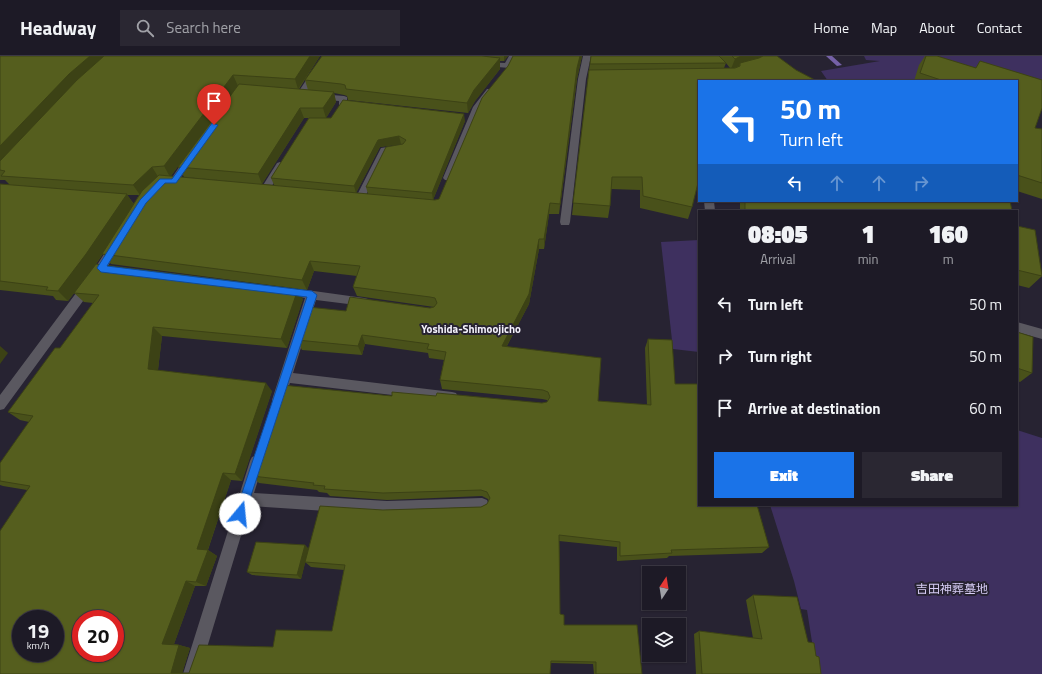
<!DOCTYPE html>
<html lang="en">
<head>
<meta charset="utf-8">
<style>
	:root { --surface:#1d1a26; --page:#2a2732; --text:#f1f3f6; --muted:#a0a1a7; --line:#3b3843; --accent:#1a73e8 }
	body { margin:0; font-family:"Titillium Web","Noto Sans JP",sans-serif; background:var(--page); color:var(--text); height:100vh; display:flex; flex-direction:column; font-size:15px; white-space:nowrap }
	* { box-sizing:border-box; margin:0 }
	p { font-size:13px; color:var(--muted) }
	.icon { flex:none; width:22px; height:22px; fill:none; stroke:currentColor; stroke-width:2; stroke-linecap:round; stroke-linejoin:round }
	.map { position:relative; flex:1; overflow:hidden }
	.drawer { position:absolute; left:698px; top:154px; width:320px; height:296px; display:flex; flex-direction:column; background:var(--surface); border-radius:0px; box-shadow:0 1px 3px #0004,0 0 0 1px var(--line) }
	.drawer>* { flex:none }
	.banner { position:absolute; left:698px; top:24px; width:320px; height:122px; border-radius:0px; box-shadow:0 1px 3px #0004,0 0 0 1px var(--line); background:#1a73e8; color:#fff; overflow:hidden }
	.needle { width:26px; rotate:12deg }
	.buttons { position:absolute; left:642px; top:510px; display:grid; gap:8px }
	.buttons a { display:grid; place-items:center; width:44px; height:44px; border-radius:0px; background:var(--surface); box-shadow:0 1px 3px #0004,0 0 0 1px var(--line); font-size:20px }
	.speed { position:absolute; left:12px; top:554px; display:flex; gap:8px; font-size:20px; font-weight:700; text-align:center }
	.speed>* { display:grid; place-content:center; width:52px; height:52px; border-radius:50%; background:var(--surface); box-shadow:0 1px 3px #0004,0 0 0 1px var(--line); line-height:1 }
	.speed small { font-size:10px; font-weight:400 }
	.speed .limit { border:6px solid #d22; background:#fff; color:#111 }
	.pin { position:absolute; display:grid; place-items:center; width:34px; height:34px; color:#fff; margin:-41px -17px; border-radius:50% 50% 50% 0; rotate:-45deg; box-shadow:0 0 4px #0007 }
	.pin .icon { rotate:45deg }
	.me { position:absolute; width:44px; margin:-22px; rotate:17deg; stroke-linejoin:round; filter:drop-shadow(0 0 3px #0008) }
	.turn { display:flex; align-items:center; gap:14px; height:84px; padding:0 16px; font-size:18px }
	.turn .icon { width:52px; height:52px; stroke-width:2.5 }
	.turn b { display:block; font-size:28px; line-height:34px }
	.lanes { display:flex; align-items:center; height:38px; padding:0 16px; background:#0003; justify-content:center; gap:20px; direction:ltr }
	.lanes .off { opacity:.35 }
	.eta { display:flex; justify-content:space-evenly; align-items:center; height:68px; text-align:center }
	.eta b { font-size:24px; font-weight:800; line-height:28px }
	.cta { display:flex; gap:8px; margin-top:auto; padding:8px 16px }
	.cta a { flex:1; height:46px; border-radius:0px; background:var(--accent); color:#fff; font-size:16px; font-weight:800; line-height:46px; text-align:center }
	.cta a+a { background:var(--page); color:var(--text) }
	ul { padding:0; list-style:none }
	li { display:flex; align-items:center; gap:12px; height:52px; padding:0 16px }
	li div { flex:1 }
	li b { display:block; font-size:15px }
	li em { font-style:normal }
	header { display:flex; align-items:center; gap:24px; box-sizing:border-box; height:56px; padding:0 20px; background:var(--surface); border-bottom:1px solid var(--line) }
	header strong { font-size:19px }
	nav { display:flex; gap:22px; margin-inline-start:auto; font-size:14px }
	.search { width:280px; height:36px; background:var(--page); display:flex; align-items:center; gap:10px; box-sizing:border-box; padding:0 14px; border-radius:0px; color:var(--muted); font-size:15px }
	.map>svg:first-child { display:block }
</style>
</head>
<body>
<header>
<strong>Headway</strong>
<div class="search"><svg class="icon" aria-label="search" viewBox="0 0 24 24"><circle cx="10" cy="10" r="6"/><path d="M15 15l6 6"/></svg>Search here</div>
<nav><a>Home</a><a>Map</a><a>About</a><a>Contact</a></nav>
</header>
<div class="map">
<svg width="1042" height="618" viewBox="0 0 1042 618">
	<rect width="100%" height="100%" fill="#272332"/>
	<g fill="#3e305f">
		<path d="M864,0h178v37l-25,-12h-189l-7,-10 59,-10 -14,-1z"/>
		<path d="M699,184v112l-26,-3 -12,-107z"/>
		<path d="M1017,374l25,8v236h-225l-10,-64 -6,-1 -7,-28 -24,-76h247z"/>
	</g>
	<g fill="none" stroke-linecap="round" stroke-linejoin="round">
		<path fill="#7561a7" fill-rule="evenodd" d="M826,0h6l10,9 -5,1z"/>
		<g fill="#5a5860" fill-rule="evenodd">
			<path d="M322,0h8l-26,40 -15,-1 -1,-2 1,-2h10z"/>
			<path d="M583,0h8l-5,23 -16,143 -1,3h-8l-1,-3 18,-143z"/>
			<path d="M487,33h3l4,2 -13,17 -28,70 -2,2h-6l-2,-2 30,-71z"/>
			<path d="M320,38l24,2 3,1v4h9l4,3c-4,4 -15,2 -21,1v-4l-22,-2 -1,-2 1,-2z"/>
			<path d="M401,89l5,3 -2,2 -17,3 -24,48h-6l-2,-2 26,-51z"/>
			<path d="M189,100l5,3 -17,24h-6l-2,-2 2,-2 15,-22z"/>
			<path d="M280,106l5,3 -17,27 -3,1 -3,-1 -2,-2 17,-27z"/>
			<path d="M285,231l79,11 4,1 2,3 -2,3 -4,1 -48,-6 -23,73 159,19 4,1 2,4 -2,4 -4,1 -162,-19 -8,21 -4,1 -4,-1 -2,-4 33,-102 -24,-4 -2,-3 2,-3z"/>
			<path d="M1017,266l25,7v10l-25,-7z"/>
			<path d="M257,399l5,2 2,4 -10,32 133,8 95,-3 5,2 2,5 -2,5 -5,2 -95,3 -137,-9 -51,168h-16l67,-213 2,-4z"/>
		</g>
		<g fill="#5a5860" fill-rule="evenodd">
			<path d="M509,0h8l-6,12 -27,-2 -4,-2 4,-2 21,1z"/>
			<path d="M704,145h10l1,10h-10z"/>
			<path d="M115,186l4,1 1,3 -15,25 -101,138 -4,1v-15l97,-130 14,-22z"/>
		</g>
	</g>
	<g fill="#49511a" fill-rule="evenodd">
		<path d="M0,0h320l-21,33 9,1 -3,-10 17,-24h186l-4,5h-4v8l-25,32 -7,12 -120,-13 -1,-4 -3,-1 -10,-2 2,9 -10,16 139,3 -32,79h2l4,-1 69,-133 5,-10h69l-5,23 -18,135h-10l-5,35h-5l-10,55 -22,42 91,55 49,4 -2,-57 3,-9 27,45 24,121 70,42 -7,6 -93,3 -2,2 -50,3v-14l-58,-6 1,73 4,11 78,49h-48l-1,-10 -42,-1 -1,11h-550l27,-184 -24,-4 -3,-1v-22l29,-41 -9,-2 -12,-8 52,-64 33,-45 -9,-1 -10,-9 -6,8 -12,-1 -3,-4 -53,-6v-106l10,1 -5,-5h-5zM221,52l-43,59 6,10 56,5 -69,-6zM304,62h5l-38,60 3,7 -12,-1zM401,88h1l-36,43 2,7 -12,-1 24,-46zM127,139h12l-5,9zM103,198l8,10 196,26 7,-19 43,5 -4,11 4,9 77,11 -4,1 -84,3 -49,29 5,10 60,5 3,-11 63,9 1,5 15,2 -4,20 2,9 100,10 5,1 1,1 -1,1 -5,1 -106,-7h-44l-140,80 7,7 58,7 2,2 8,1 3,3 57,4 95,-4 6,3 1,2 -2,3 -6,3 -98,3 -75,39 -3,-4 -58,27 5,3 49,4 4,-17 6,5 33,3 -12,61 -59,16 -84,26h-7l8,-25 -11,-3 -5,-1 21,-58h11l11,-30 -9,-6 23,-70 11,1 30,-90 -114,-21 4,-34 125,12 16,-49 -207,-35z"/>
		<path d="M591,0h186l-78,25v109h-3l-4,17 -4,12 -48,-11v-18l-29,-1 -1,17 -2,12 -36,-3 17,-145zM726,7l4,5h-6z"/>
		<path d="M925,0h12l39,12 4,-7 62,19v28l-7,20 7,1v70l-25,-8v-110h-103l5,-16z"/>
		<path d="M740,145h270l2,10h-272z"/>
		<path d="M1017,170l25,50 -13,12 -12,-3z"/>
		<path d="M1017,276l15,41 -12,9 -3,-1z"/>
		<path d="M753,539l55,47 8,14 5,18h-125l-2,-40 5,-3 54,7 -7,-38z"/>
	</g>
	<g fill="#3c4215">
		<path d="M90,0h19l-109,111v-21l69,-72z"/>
		<path d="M310,0h10l-22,33 -3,-10z"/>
		<path d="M504,0h4l-4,5z"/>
		<path d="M580,0h2l-5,23 -18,135 1,-10 17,-136z"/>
		<path d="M741,0h24l-25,7 -1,3 -8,3 4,-10z"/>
		<path d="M500,2v11l-25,32 -7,12 -1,-10 7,-13z"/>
		<path d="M233,19l5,11 -68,91 -6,-11z"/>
		<path d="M334,36l2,10 -10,16 -3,-10z"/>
		<path d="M300,52l4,10 -42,66 -4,-10z"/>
		<path d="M464,58l1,7 -32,79 -1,-7z"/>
		<path d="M399,80l2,8 -21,3 -24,46 -2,-7 24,-46z"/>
		<path d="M152,111l7,11 -19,17 -7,-10z"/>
		<path d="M127,138l7,11 -38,59 -28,37 -10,-10z"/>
		<path d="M550,147l-1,11 -5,35v-10z"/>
		<path d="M539,183v10l-10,55 -27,51v-9z"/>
		<path d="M310,205l4,10 -7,19 -5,-10z"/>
		<path d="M298,233l5,10 -16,49 -6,-9z"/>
		<path d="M153,271l9,9 -5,42 -9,-9z"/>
		<path d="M362,279l3,9 -3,11 -4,-9z"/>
		<path d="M0,290l8,7 -8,11z"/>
		<path d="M266,327l6,8 -30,90 -7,-7z"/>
		<path d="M223,417l8,7 -25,75 -9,-6z"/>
		<path d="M305,489l4,4 -8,30 -4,-4z"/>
		<path d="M208,494l9,6 -11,30 -10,-4z"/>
		<path d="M186,525l9,5 -22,61 -11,-3z"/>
		<path d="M179,589l11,3 -8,26 -11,-1z"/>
	</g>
	<g fill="#555e1e" stroke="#3c4215" fill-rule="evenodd">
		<path d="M0,0h90l-21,18 -69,72z"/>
		<path d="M104,0h206l-15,23 -62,-4 -69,91 -12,1 -19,18 -132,-9 4,-5 -5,-1v-9l77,-81z"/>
		<path d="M322,0h160l18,2 -26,32 -7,13 -121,-14 -1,-4 -4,-1 -36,-4z"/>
		<path d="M513,0h67l-3,12 -17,136 -10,-1 -6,36h-5l-10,55 -27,52 99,12 -3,43 53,4 -3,-66 24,1 3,44h24v121h58l12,42 -98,3 1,3 -52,3v-14l-61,-7 1,79 4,1v10h73l5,49h-46v-12l-45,-1 -1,13h-550v-143l30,-45 -30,-5v-18l33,-47 -25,-4 47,-64h5l39,-53 -25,-2 22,-29 202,25 -17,50 -128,-12 -5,42 118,14 -31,91 -12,-1 -26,76 11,1 -12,32 -10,-1 -24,63 17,1 -8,28h18l10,-28 74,2 3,-17 56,1 13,-66 -40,-3 15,-56 63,4 98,-3 6,-3 3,-6 -3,-6 -6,-2 -98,3 -59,-4 1,-3 -12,-1 1,-2 -62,-7 30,-91 110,11v-4l44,4 1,-3 105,10 5,-1 3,-5 -2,-5 -5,-2 -103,-10 6,-28 -19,-3 2,-5 -67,-9 -4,11 -61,-6 11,-33 38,4 4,-14 80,11 4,-1 3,-4 -2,-5 -5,-1 -77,-10 7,-21 -50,-5 -8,19 -200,-26 40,-63 17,-16 276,25 4,-1 43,-101 26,-32zM21,563h34v34h-34zM81,563h34v34h-34z"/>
		<path d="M591,0h128l7,7 -136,1z"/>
		<path d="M732,0h9l-6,3z"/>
		<path d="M763,0h14l19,14 21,11h-118v98l-7,28 -49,-11 -1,-19h-30l-2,29 -37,-3 16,-133 146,-2 5,-2v-3l19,-5z"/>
		<path d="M926,0h11l39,12 4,-7 62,19v28l-7,20 7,1v54l-25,-8v-94h-73l-24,-8z"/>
		<path d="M239,28l95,8 -11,16h-23l-42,66 -80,-7z"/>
		<path d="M343,44l121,14 -32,79 -66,-6 20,-40 17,-3 3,-4 -7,-4 -21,4 -24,46 -83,-8 38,-60h22z"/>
		<path d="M0,128l127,10 -41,60 -28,37 -12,-1 2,-3 -48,-6z"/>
		<path d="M745,145h265l2,10h-267z"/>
		<path d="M1017,170l18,4 7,46 -25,-6z"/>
		<path d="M1017,276l16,5 -1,36 -15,-5z"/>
		<path d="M256,486l49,3 -8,30 -50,-3z"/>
		<path d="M753,539l44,2 11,45 6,1 2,13 3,1 2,17h-119l-3,-43 63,8z"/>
	</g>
	<path fill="#1a73e8" stroke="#114b97" d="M212,67l6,2 -42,58h-11l-19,20 -39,63 205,25 5,4 -72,219 -1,4 -4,1 -4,-1 -1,-4 72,-217 -206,-25 -4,-4 43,-68 20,-21h12z"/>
	<g text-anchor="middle" stroke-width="4" stroke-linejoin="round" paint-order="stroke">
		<g font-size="11" font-weight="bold" fill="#f4f2fc" stroke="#272332">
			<text x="471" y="277">Yoshida-Shimoojicho</text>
		</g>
		<g font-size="12" fill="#d6ccf4" stroke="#272332">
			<text x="952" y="537">吉田神葬墓地</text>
		</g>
	</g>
</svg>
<div class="buttons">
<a><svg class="needle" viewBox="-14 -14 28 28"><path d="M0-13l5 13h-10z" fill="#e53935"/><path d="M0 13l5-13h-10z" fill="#a0a1a7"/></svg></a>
<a><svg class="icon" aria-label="layers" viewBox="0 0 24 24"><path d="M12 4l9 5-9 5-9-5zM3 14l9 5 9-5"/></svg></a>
</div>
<div class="speed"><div>19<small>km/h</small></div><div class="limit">20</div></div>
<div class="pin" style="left:214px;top:69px;background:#d93025"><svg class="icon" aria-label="arrive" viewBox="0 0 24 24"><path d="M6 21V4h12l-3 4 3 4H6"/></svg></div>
<svg class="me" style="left:240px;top:458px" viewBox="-20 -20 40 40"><circle r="19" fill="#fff"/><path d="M0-13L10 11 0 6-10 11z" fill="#1a73e8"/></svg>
<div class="banner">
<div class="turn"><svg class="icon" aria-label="left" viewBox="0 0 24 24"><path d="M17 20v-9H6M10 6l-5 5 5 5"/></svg><div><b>50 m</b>Turn left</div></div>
<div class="lanes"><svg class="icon" aria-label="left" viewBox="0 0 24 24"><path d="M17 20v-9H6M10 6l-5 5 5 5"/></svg><svg class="icon off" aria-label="ahead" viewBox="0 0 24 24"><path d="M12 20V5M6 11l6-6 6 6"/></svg><svg class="icon off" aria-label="ahead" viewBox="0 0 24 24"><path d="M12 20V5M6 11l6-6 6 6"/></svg><svg class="icon off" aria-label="right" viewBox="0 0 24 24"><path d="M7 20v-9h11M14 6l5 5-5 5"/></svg></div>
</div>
<section class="drawer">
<div class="eta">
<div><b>08:05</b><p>Arrival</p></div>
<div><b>1</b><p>min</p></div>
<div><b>160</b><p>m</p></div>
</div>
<ul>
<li><svg class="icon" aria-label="left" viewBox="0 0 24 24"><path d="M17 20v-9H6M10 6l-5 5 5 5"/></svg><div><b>Turn left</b></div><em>50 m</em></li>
<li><svg class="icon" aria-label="right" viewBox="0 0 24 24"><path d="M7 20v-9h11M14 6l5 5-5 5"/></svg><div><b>Turn right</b></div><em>50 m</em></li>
<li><svg class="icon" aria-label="arrive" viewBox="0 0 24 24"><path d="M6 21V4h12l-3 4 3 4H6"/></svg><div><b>Arrive at destination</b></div><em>60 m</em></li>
</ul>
<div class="cta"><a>Exit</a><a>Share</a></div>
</section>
</div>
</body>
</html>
